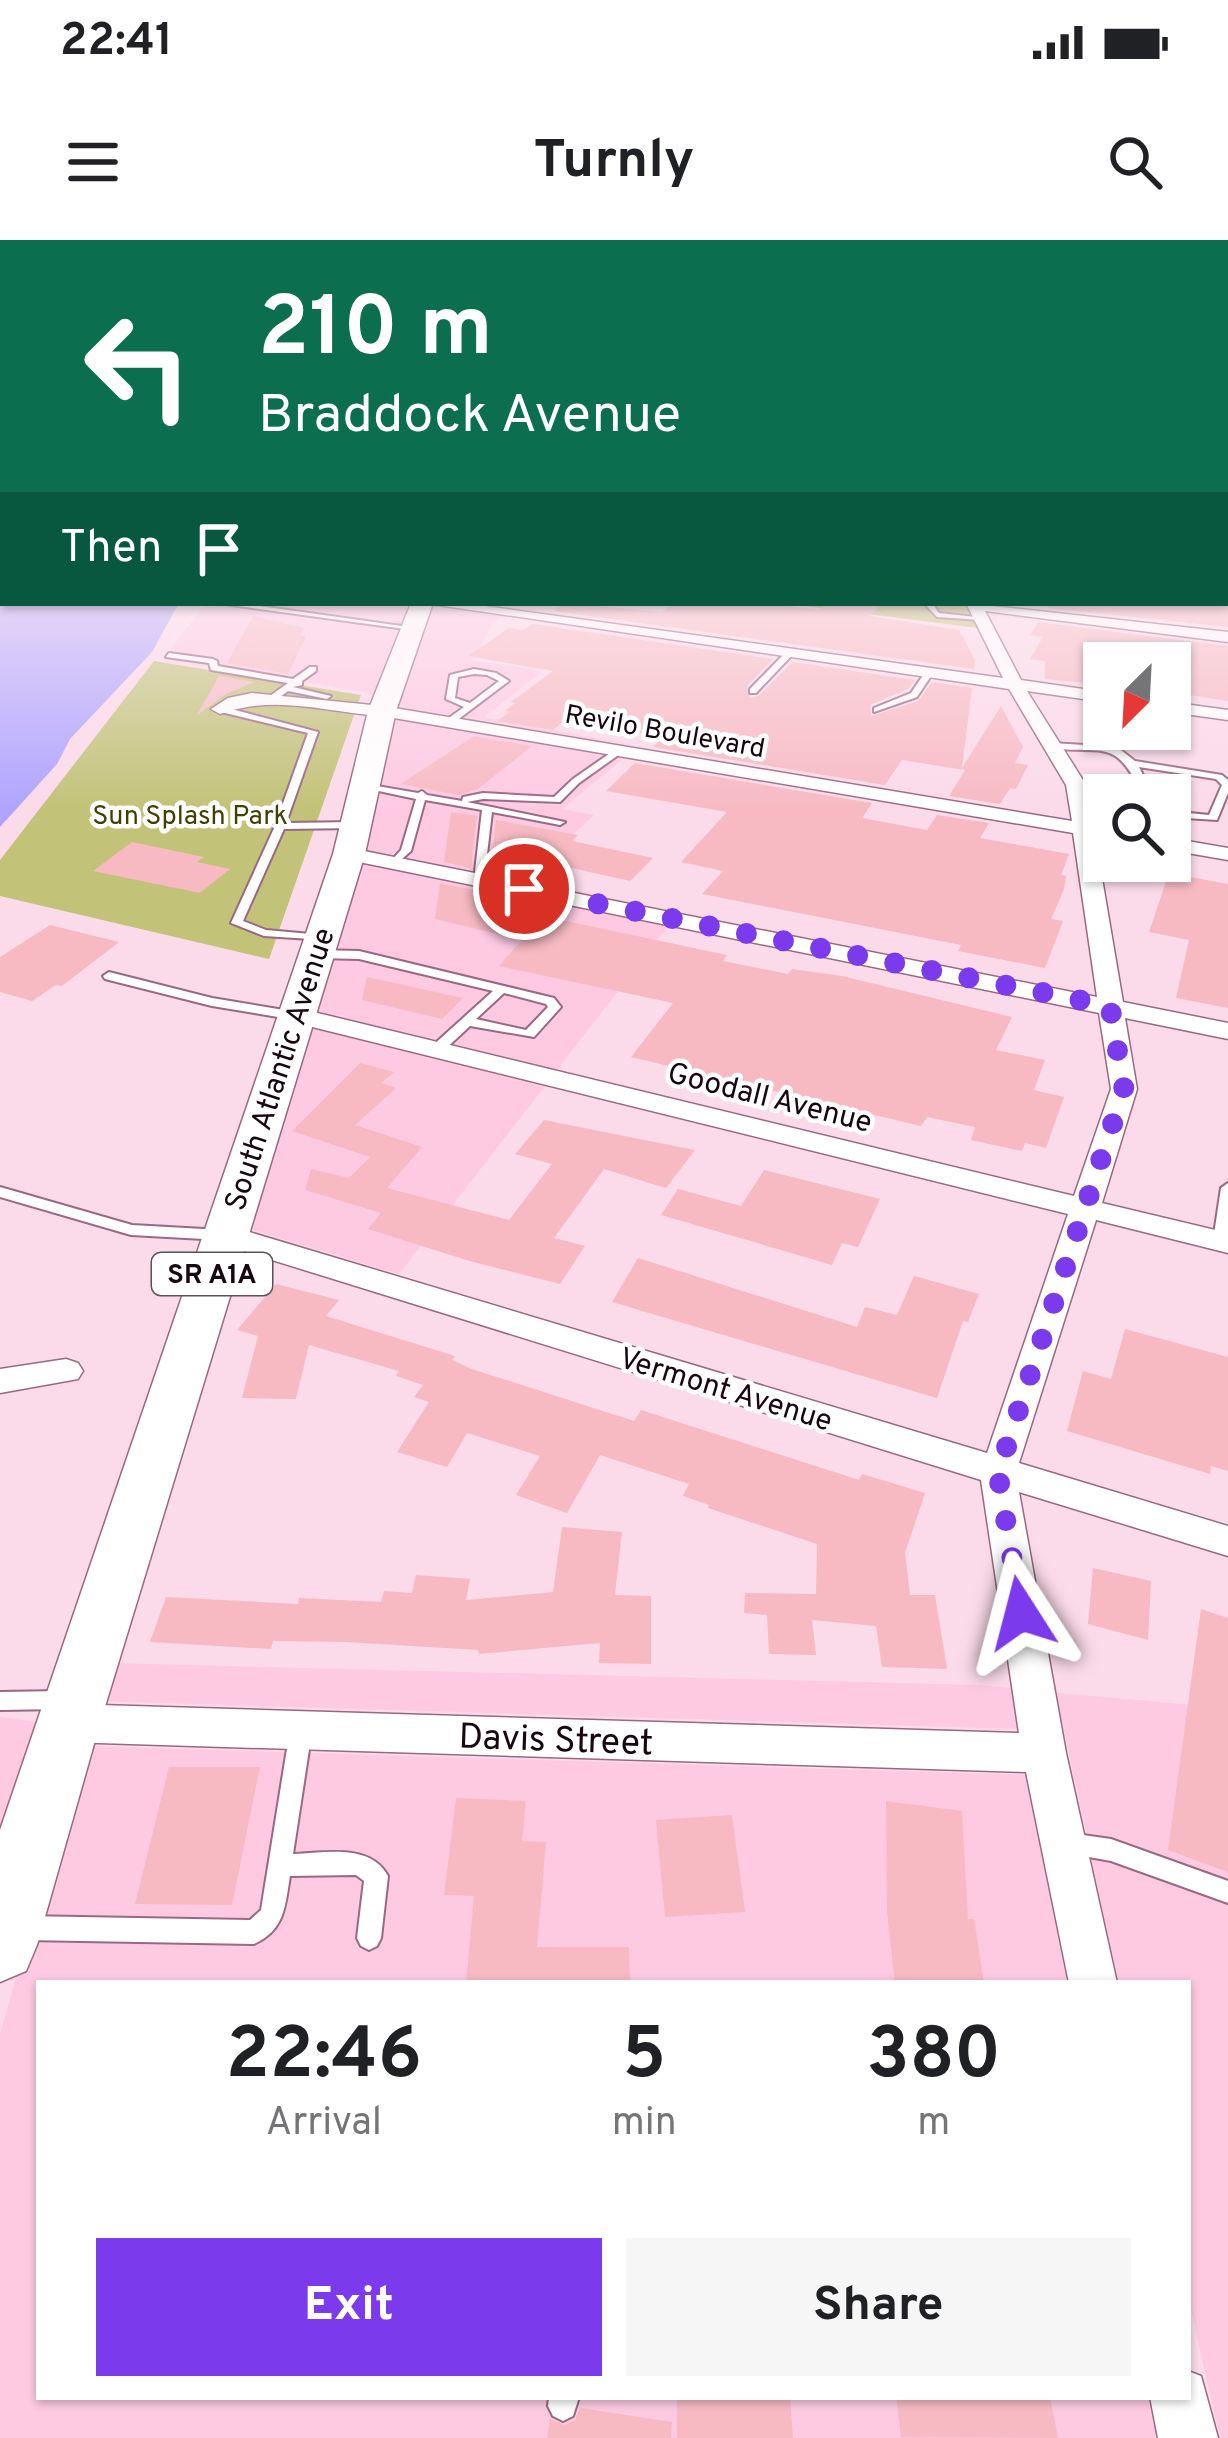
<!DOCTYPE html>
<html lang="en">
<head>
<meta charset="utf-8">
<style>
	:root { --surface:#fff; --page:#f6f6f6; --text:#202124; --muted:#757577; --accent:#7c3aed }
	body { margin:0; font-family:Overpass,sans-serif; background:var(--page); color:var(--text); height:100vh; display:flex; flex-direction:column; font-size:45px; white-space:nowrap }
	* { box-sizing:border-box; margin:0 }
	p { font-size:39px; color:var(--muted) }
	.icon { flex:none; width:66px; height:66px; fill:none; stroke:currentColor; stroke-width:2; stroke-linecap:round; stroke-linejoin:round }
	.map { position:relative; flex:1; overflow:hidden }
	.details { position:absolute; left:36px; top:1740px; width:1155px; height:420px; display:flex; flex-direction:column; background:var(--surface); border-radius:0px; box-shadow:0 3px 9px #0004 }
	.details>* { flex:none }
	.banner { position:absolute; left:0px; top:0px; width:1230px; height:366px; box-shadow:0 3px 9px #0004; background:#0b6e4f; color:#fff; overflow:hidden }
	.needle { width:78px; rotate:204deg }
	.buttons { position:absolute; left:1083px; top:402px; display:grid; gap:24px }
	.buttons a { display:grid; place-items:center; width:108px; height:108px; border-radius:0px; background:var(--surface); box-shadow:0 3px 9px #0004; font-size:60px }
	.pin { position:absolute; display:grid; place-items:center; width:102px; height:102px; color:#fff; margin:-51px; border:6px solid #fff; border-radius:50%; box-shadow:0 3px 12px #0007 }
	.me { position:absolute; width:132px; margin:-66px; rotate:351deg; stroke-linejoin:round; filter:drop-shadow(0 0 9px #0008) }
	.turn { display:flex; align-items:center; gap:42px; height:252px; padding:0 60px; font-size:54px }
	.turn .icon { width:156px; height:156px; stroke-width:2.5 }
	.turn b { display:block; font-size:84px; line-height:102px }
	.then { display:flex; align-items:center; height:114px; padding:0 60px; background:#0003; gap:24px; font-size:45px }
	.eta { display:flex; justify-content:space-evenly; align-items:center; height:204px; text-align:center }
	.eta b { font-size:72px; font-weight:700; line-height:84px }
	.button { display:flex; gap:24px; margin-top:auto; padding:24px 60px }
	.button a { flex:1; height:138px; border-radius:0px; background:var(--accent); color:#fff; font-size:48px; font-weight:700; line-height:138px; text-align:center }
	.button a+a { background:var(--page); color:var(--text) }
	.status { display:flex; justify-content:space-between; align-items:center; height:84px; padding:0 60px; background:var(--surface); direction:ltr }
	.status svg { height:33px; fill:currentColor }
	header { display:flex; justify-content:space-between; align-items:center; height:156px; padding:0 60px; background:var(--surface); font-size:54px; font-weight:700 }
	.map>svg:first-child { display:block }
</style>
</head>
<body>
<div class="status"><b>22:41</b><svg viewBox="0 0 49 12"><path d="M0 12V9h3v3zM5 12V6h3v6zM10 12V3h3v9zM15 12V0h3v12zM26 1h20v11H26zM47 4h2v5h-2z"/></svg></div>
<header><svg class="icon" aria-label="menu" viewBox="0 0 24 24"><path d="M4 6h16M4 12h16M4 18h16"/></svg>Turnly<svg class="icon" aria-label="search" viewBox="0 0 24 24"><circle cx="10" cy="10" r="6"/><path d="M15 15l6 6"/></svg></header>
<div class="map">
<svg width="1228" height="2198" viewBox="0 0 1228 2198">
	<rect width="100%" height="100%" fill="#fbdae9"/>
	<g fill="#fdcae2">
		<path d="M206,363h202l6,1 -36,95 -13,-7 -202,-33z"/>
		<path d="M429,366l74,10 -10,8 -21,36 71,11 -59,46 154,29 -245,-38z"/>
		<path d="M391,477l234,40 -63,52 32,6 -69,64 153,34 -317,-63z"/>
		<path d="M358,622l311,63 -112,145 -245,-60z"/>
		<path d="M307,787l238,59 -146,188 -156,-47z"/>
		<path d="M108,1423l872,22 32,3 6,41 -922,-28z"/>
		<path d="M1056,1453l172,15v730h-8l-32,-142v-313h-70z"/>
		<path d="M0,1477l44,6 -44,142z"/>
		<path d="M83,1506l942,29 42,208h-1028v414h1109l8,41h-1156v-404z"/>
	</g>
	<g fill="#c2c278">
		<path d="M781,363h192l13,26z"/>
		<path d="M154,421l207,34 -92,264 -269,-63v-36z"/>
	</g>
	<path fill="#afa4fe" d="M0,264l3,99h176l-27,49 -82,87 -13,25 -57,63z"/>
	<g fill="#f7bac3">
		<path d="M565,363l97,9 12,-9h88l57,7 9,-7h55l-14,13 90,14 16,30 -1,9 -421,-58z"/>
		<path d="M1051,363h177v24l-180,-19z"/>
		<path d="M253,376l51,12 -3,8h5l-18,38 -61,-11z"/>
		<path d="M1038,382l190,24v55l-58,-9v-29h-66v22l-59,-6v-18l-15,-2 13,-22 -13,-2z"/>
		<path d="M533,384l240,35 -26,27 3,12 9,-2 33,-34 123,18 -7,9 -38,16 1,11 47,-15 14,-19 40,6 -10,80 39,-62 22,41 -8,16 13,2 -12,24 -6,-1 -10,16 -51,-8 16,-26 -63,-10 -17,25 -232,-38 10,-10 -90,-15 -9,-1 -11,9 -56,-9 13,-9 -5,-1 10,-8 -4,-1 42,-31 -85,-15 41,-28 13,2z"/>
		<path d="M219,436l36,6 -29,12 -29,21z"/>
		<path d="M474,496l58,10 -54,43 -19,6 -58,-11z"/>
		<path d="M635,523l237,40 -10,15 65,12 10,-15 52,8 -9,15 89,16 -8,21 5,1 -2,13 -13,30 12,2 -18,47 -87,-17 3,-6 -259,-51 21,-23 -42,-9 46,-50 -121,-21z"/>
		<path d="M451,572l26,4 -6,52 -27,-6z"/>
		<path d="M496,580l82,15 -6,6 81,17 -23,23 -81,-18 -16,17 -43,-9z"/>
		<path d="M132,602l72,15 -7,5 33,7 -30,24 -107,-22z"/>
		<path d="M1169,633l59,11v124l-52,-10 13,-58 -40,-8z"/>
		<path d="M440,643l74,15 -10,10 223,47 -4,6 65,13 4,-5 50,7 170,41 -16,33 49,10 -11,30 30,7 -18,51 -21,-5 -3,8 -51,-11 4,-13 -48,-10 -6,9 -290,-69 42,-54 -174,-37 23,-26 -87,-21z"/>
		<path d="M50,685l69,17 -57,44 -6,-1 -24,16 -32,-9v-35z"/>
		<path d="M367,737l96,21 -21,21 -80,-19z"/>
		<path d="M360,823l34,9 -13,11 15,5 -41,37 67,22 -35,41 122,32 43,-56 -37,-10 29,-34 151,30 -29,38 -62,-19 -50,69 31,8 -25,38 -87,-22 -105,-33 13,-16 -76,-23 6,-21 38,9 21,-21 -78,-26z"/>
		<path d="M764,930l116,29 -22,48 -16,-4 -10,22 -171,-50 17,-26 63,17z"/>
		<path d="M638,1018l219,69 8,-20 32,8 17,-39 65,18 -11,28 -5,-1 -26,77 -325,-96z"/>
		<path d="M276,1044l63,16 -13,16 129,40 -3,4 20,9 162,52 7,-11 218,70 3,-6 63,19 -20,60 5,42h25l12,74 -65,-2 -6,-41 -64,-6 4,35 -47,-1 -2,-39 -23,-2 1,-20 71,1 1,-50 -109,-36 1,-3 -26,-9 6,-12 -89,-29 -33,58 -51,-18 24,-39 -73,-23 -20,34 -50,-15 32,-50 -15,-5 9,-12 -27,-9 3,-5 -90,-26 -13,54 -54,-1 16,-62 -21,-6z"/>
		<path d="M1125,1089l103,28v114l-17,-5 -1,8 -143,-43 16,-60 28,8z"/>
		<path d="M562,1287l60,5 -7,63 36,1v68l-52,-1 1,-20 -121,11 -1,-4 -132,-8 -73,-1 -2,8 -121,-7 16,-45 132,7 1,-6 82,4 3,-11 28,2 4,-18 54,4 -4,21 87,-8z"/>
		<path d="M1093,1328l58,13 -3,59 -60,-16z"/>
		<path d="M1201,1369l27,9v254l-60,-22z"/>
		<path d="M169,1527h91l-28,138 -97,-1z"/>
		<path d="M456,1558l70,3 -4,40 24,1 -9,105h92l1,36h-164l8,-87 -30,-1z"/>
		<path d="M886,1561l76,10 6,108h6l10,64h-89l-8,-70z"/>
		<path d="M732,1575l13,97 -80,5 -9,-97z"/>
		<path d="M677,2157h113l3,41h-116z"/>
		<path d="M896,2157h154l8,41 -157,-1z"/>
		<path d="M580,2168l92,14 -1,16h-124l3,-19 15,6 10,-5z"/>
	</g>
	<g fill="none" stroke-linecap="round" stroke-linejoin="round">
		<defs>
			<g id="lane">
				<path d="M216,363h21l179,25 -4,2z"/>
				<path d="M924,363h8l7,10 46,5 -4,2 -44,-3z"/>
				<path d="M787,411l7,2 -38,40h-6v-4z"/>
				<path d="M169,413l44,6 4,2 1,5 75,13 17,-12h6v4l-14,10v4l-9,2 38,9 -4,3 -39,-8 -12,9h-6v-4l18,-13 -77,-13 -2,-7 -43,-6z"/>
				<path d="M474,429l22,4 13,8 -57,43h-6v-4l18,-13 -18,-8 4,-24zM474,434l13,1 12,6 -29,22 -15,-5 3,-21z"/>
				<path d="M926,431l7,2 -16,24 -43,15v-4l37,-15z"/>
				<path d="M220,466l98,26 -32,91 70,-1 5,3 -5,3 -72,1 -41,92 23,9 56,5 4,1v4l-62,-4 -33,-13 44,-97 33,-93 -91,-22 -1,-2z"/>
				<path d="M1052,503l65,4 18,14 87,14 6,5v13l-11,27 -47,-3v-6l39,4 13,-30 -6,-6 -77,-12 14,28h-10c-29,-59 -37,-40 -94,-47l-2,-2z"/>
				<path d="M616,509l8,2 -45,32 -19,19 -77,-3 -16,3 98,20 -5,3 -68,-13 -8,68 -5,3 -5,-3 8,-70 -57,-10 -14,51 -17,15 -5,-3 12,-13 15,-51 -56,-12 5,-3 53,9 4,-2 5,4 35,6 1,-4 20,-4 71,4 19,-18z"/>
				<path d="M359,711l195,47 7,9 -27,30 -64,-11 -29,27h-10v-6l62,-56 -134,-32 -42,-1 -6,-4 6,-4zM504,753l42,11 2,3 -22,23 -50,-11z"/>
				<path d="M109,732l103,26 84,14 6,4 -6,4 -84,-14 -107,-27 -2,-3z"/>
				<path d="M1228,943v59l-7,4 -8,-5 8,-53z"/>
				<path d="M0,947l132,38 90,5 8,5 -8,5 -91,-5 -131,-38z"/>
				<path d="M62,1451l7,2 3,7 -3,7 -7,2 -62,1v-18z"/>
				<path d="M301,1480l8,3 3,7 -19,124c32,-1 77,-11 95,22l-7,62 -4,8 -8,4 -8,-4 -4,-8 7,-57 -8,-6 -66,1c-5,30 -5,54 -36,68l-230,-4 -8,-4 -4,-8 4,-8 8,-4 226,4 11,-10 29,-180 3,-7z"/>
				<path d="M1069,1593l42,6 117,42v22l-117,-42 -50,-9 -3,-8 3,-8z"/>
				<path d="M549,2157h30l-6,19 -10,5 -10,-5 -5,-10z"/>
			</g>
			<g id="street">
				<rect x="1227" y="297" width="1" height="8"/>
				<rect x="1227" y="340" width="1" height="8"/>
				<path d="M424,363h39l540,75 -37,-75 262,29v10l-243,-31 36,69 83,12v10l-77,-11 59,94 6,39 12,2v12l-9,-1 28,165 105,21v16l-103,-21 12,71 -35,114 126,30v20l-132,-33 -77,243 209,63v30l-209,-64 47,261 51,230h-48l-43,-211 -959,-30 -15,-6 -6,-13 6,-13 15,-6 952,29 -38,-253 -767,-238 -4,-7 15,-10 11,3 751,225 81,-239 -780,-193 -4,-5 13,-8 777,188 37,-107 -12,-76 -750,-153 -11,-6 11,-6 748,149 -24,-164 -691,-117c-59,-4 -105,-22 -162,-2l-9,-5 17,-11 24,-5 130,13 690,115 -6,-36 -57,-96z"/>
				<path d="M1170,462l58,8v10l-58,-8z"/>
				<path d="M1170,598l58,10v12l-58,-10z"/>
				<path d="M66,1119l12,4 5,8 -5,8 -78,14v-24z"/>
				<path d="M1188,2131l13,5 17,62h-60l-8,-41h38z"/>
			</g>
			<path id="primary" d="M411,363h22l-37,108 -31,143 -265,869 -63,222 -11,26 -26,11v-152l333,-976 35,-143z"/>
		</defs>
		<use href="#lane" stroke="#996881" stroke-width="4"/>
		<use href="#street" stroke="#996881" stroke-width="3"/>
		<use href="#primary" stroke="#996881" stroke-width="3"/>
		<use href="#lane" fill="#fff" fill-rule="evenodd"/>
		<use href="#street" fill="#fff" fill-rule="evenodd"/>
		<use href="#primary" fill="#fff" fill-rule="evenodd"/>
	</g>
	<linearGradient id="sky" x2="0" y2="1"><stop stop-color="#91aef1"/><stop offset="0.46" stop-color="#fdeef5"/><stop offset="1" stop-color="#fdeef5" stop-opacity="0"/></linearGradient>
	<rect width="1228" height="571" fill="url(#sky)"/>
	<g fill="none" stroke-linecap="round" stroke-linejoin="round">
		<path stroke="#7c3aed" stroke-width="21" stroke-dasharray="0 37.8" d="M524,649l586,117 14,83 -126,384 23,140"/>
	</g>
	<g text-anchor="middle" stroke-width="9" stroke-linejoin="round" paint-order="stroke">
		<g font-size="27" fill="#180710" stroke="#fff">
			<text transform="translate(665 491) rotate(10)" y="9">Revilo Boulevard</text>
		</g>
		<g font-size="27" fill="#413f03" stroke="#fff">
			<text x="190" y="584">Sun Splash Park</text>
		</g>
		<rect fill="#fff" stroke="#5d5158" stroke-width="3" x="152" y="1013" width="120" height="42" rx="9"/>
		<g font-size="27" font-weight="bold" fill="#180710">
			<text x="212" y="1043">SR A1A</text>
		</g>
		<g font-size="30" fill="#180710" stroke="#fff">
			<text transform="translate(279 829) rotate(-72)" y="10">South Atlantic Avenue</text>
			<text transform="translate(770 857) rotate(14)" y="10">Goodall Avenue</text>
			<text transform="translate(726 1149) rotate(17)" y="10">Vermont Avenue</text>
		</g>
		<g font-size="36" fill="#180710" stroke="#fff">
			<text transform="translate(556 1498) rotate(2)" y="13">Davis Street</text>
		</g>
	</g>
</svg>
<div class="buttons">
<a><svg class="needle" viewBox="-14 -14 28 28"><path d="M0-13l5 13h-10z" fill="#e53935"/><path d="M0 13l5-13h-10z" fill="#757577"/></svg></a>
<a><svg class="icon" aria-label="search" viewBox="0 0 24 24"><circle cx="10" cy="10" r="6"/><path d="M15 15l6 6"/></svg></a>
</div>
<div class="pin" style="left:524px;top:649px;background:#d93025"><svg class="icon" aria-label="arrive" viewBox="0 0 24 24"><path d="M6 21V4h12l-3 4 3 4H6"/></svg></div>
<svg class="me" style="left:1021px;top:1373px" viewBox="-20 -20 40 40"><path d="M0-17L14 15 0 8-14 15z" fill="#7c3aed" stroke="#fff" stroke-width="4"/></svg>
<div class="banner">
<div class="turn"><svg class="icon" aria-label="left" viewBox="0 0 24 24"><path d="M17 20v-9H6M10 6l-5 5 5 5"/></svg><div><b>210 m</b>Braddock Avenue</div></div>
<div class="then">Then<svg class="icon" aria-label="arrive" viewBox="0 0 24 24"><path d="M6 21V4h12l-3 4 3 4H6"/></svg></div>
</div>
<section class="details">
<div class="eta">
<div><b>22:46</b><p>Arrival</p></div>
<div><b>5</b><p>min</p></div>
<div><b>380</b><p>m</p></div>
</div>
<div class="button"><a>Exit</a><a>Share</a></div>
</section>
</div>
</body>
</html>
